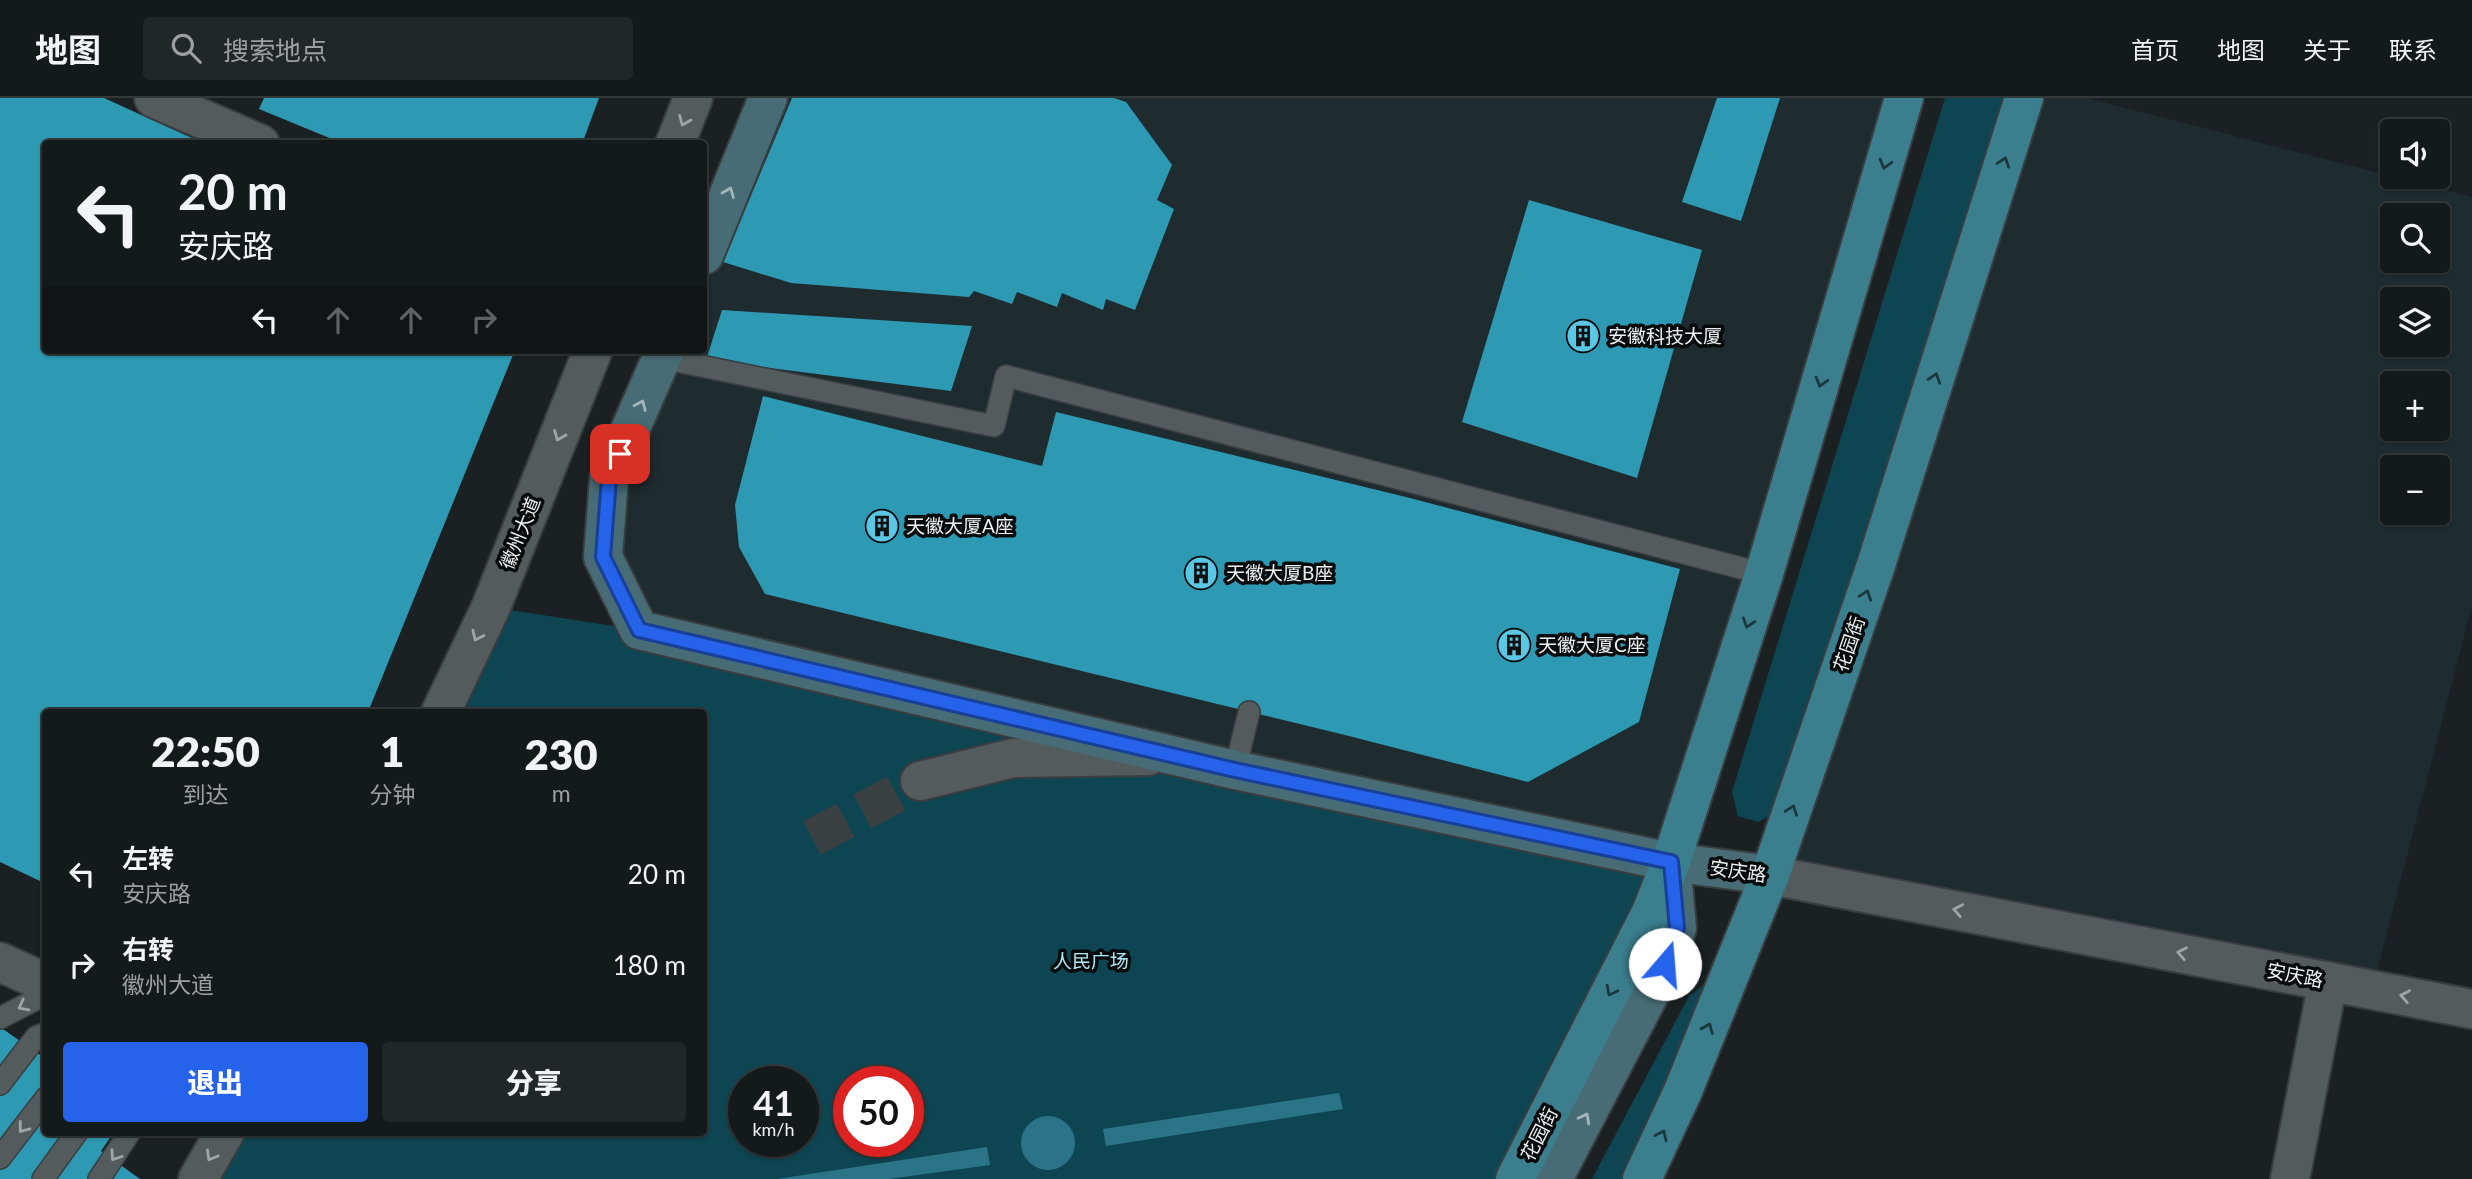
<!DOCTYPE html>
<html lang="zh">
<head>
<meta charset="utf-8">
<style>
	:root { --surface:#14191a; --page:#212627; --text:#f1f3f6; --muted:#9da0a2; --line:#333839; --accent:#2563eb }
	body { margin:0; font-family:Lato,"Noto Sans SC",sans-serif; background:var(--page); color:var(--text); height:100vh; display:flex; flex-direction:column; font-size:26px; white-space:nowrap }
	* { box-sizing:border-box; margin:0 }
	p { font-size:23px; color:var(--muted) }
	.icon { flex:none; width:38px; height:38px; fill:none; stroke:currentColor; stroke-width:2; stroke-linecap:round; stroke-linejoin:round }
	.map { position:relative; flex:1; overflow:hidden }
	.panel { position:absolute; left:42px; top:611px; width:665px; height:427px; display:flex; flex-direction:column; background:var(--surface); border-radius:7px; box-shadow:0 2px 5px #0004,0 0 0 2px var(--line) }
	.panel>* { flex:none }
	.top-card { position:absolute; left:42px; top:42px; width:665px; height:214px; border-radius:7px; box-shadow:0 2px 5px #0004,0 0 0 2px var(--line); background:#14191a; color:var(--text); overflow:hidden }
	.fabs { position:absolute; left:2380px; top:21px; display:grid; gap:14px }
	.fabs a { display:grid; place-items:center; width:70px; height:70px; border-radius:7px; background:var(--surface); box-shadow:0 2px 5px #0004,0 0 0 2px var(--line); font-size:35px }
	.speed { position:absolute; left:728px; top:968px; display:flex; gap:14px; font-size:35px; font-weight:700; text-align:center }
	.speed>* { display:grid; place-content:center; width:91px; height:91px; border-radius:50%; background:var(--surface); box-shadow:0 2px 5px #0004,0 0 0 2px var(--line); line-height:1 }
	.speed small { font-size:18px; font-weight:400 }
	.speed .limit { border:10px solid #d22; background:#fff; color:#111 }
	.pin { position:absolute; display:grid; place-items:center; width:60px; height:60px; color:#fff; margin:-30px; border-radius:14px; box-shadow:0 4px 10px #0006 }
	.me { position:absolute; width:77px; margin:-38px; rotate:18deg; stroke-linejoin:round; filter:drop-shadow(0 0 5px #0008) }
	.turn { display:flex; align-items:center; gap:24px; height:147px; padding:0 21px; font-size:32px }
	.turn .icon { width:91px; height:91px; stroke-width:2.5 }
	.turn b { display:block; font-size:49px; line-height:60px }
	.lanes { display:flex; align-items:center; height:66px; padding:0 21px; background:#0003; justify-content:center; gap:35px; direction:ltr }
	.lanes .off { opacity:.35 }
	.eta { display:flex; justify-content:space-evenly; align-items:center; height:119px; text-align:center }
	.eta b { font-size:42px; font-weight:800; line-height:49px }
	.primary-button { display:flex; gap:14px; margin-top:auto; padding:14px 21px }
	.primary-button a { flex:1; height:80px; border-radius:7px; background:var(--accent); color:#fff; font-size:28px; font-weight:800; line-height:80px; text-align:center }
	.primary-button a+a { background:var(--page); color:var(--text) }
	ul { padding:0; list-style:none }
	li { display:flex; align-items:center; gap:21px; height:91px; padding:0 21px }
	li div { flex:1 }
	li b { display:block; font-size:26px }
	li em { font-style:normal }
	header { display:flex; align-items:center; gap:42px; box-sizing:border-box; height:98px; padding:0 35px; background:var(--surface); border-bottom:2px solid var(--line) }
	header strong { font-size:33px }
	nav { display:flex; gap:38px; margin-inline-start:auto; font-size:24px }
	.search { width:490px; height:63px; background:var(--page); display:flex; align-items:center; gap:18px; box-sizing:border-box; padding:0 24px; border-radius:7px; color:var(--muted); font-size:26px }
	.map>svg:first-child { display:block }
</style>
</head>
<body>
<header>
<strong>地图</strong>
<div class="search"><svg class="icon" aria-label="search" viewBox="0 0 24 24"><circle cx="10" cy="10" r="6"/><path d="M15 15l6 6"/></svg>搜索地点</div>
<nav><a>首页</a><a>地图</a><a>关于</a><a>联系</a></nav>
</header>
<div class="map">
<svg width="2472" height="1081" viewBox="0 0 2472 1081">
	<rect width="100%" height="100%" fill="#1b2123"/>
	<g fill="#1e2b2f" fill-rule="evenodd">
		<path d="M768,0h1136l-233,764 -1032,-232 -36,-73 62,-207h39v-95z"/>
		<path d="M2024,0h63l385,99v409l-100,384 -602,-115zM2392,117h46v46h-46zM2392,201h46v46h-46zM2392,285h46v46h-46zM2392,369h46v46h-46z"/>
	</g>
	<g fill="#0e4552" fill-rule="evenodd">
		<path d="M1945,0h62l-226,712 -23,12 -20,-6 -6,-24z"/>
		<path d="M491,509l148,23 1032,232 -156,317h-1317l27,-47h479v-420h-263zM744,984h59v59h-59zM849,984h59v59h-59z"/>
		<path d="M1706,885l-65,196h-49l97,-183z"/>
	</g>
	<g fill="#2b7386">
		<path d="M1339,995l4,16 -237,37 -3,-17z"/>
		<circle cx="1048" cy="1045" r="27"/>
		<path d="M987,1049l3,18 -101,14h-112z"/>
	</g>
	<g fill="#2e99b3">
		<path d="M0,0h104l101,46h-159v206h469l-147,362h-322l-1,181 -3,-11 -42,-20z"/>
		<path d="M264,0h335l-17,46h-238l-85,-35z"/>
		<path d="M792,0h322l12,4 46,63 -15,35 17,9 -39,101 -29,-11 -3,11 -41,-17 -5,14 -40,-15 -5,12 -38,-13 -5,6 -178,-14 -68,-21z"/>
		<path d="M1717,0h63l-39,123 -59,-19z"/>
		<path d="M1529,102l173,50 -65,228 -175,-56z"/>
		<path d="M722,212l250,16 -21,65 -245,-31z"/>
		<path d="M763,298l279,70 14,-54 350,85 274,72 -41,153 -111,60 -183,-47 -580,-141 -26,-47 -4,-42z"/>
		<path d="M0,929l46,32v73h68l-13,19 39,28h-140z"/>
	</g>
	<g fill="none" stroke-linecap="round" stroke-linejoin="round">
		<path stroke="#3a4042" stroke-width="38" stroke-dasharray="38 19" stroke-linecap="butt" d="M812,740l108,-57"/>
		<defs>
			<g id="service">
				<path d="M662,260l332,68 12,-50 758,198"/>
				<path d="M1235,672l14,-58"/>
				<path d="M0,920l46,-24"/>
				<path d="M0,986l36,-47 10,-4"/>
				<path d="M0,1060l46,-60"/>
				<path d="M43,1081l34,-47"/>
				<path d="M99,1081l31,-47"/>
			</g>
			<g id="minor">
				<path d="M154,0l106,46"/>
				<path d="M920,683l93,-23 135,-2"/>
				<path d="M2290,1081l38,-198"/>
			</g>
			<g id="tertiary">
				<path d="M675,46l18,-46"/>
				<path d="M441,614l50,-105 102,-257"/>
				<path d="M1770,777l702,134"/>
				<path d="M0,864l46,21"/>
				<path d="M198,1081l27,-47"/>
			</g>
			<g id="secondary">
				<path d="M704,157l64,-157"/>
				<path d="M665,252l-56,128 -6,79 36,73 596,140 436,92 99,13"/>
				<path d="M1553,1081l112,-215 12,-36 -6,-66"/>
			</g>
			<g id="primary">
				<path d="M1515,1081l136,-267 20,-50 93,-288 140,-476"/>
				<path d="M1642,1081l41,-88 87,-216 106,-310 148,-467"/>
			</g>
		</defs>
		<use href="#service" stroke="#393d3f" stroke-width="24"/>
		<use href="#minor" stroke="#393d3f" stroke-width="42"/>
		<use href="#tertiary" stroke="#393d3f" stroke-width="42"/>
		<use href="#secondary" stroke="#393d3f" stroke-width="42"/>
		<use href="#primary" stroke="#393d3f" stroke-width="42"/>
		<use href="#service" stroke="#545b5d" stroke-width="21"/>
		<use href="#minor" stroke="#545b5d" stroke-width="38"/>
		<use href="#tertiary" stroke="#545b5d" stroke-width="38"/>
		<use href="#secondary" stroke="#486c75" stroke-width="38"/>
		<use href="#primary" stroke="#3b7e8e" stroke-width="38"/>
	</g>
	<defs><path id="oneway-chevron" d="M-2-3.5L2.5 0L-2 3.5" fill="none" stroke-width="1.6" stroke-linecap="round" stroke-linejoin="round" transform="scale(1.75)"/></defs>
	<g stroke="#a0a6a8">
		<use href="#oneway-chevron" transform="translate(684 23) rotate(112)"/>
		<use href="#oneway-chevron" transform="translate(559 338) rotate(112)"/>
		<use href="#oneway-chevron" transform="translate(477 538) rotate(115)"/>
		<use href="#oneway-chevron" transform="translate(1958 812) rotate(-169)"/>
		<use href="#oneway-chevron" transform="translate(2182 855) rotate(-169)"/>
		<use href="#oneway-chevron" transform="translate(2405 898) rotate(-169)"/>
		<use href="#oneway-chevron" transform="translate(23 908) rotate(152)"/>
		<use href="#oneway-chevron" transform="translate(23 1030) rotate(127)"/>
		<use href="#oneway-chevron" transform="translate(115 1058) rotate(124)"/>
		<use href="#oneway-chevron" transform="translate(211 1058) rotate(120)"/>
	</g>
	<g stroke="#1c383f">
		<use href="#oneway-chevron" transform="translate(2004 64) rotate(-72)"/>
		<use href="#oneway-chevron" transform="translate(1885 66) rotate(106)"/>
		<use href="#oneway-chevron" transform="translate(1935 280) rotate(-72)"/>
		<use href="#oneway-chevron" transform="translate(1821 284) rotate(106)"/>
		<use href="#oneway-chevron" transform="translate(1866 497) rotate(-71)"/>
		<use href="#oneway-chevron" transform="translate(1748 525) rotate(108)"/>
		<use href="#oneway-chevron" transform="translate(1792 712) rotate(-71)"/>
		<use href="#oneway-chevron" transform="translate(1611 893) rotate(117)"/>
		<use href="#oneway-chevron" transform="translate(1708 930) rotate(-68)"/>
		<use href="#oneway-chevron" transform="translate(1662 1037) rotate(-65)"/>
	</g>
	<g stroke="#a2b5ba">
		<use href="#oneway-chevron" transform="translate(729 94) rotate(-68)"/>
		<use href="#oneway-chevron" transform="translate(641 307) rotate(-66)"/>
		<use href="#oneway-chevron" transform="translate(1585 1020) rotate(-62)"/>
	</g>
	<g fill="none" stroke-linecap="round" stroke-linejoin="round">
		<defs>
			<path id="route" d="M620,356l-11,24 -6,79 36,73 596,140 436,92 6,66 -12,36"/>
		</defs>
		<use href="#route" stroke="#184099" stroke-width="18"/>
		<use href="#route" stroke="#2563eb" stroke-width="12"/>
	</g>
	<defs>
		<symbol id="building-disc" viewBox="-11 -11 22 22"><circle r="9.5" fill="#5ac8e5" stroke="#070a0b"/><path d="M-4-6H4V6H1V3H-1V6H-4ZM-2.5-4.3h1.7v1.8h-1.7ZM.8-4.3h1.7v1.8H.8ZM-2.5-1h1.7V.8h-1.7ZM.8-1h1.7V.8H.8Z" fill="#111"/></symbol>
	</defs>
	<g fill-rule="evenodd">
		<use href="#building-disc" x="1564" y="219" width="38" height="38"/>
		<use href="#building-disc" x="863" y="409" width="38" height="38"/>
		<use href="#building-disc" x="1182" y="456" width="38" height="38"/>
		<use href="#building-disc" x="1495" y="528" width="38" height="38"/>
	</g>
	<g text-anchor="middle" stroke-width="7" stroke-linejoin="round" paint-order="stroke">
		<g font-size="19" fill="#ecf1f2" stroke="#070a0b" text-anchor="start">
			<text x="1608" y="245">安徽科技大厦</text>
			<text x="906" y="435">天徽大厦A座</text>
			<text x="1226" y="482">天徽大厦B座</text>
			<text x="1538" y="554">天徽大厦C座</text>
		</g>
		<g font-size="19" fill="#ecf1f2" stroke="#070a0b">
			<text transform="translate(520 435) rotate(-68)" y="7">徽州大道</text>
			<text transform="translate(1849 546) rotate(-71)" y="7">花园街</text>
			<text transform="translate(1738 773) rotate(8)" y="7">安庆路</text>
			<text transform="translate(2295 877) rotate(11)" y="7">安庆路</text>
			<text transform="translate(1539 1036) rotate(-63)" y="7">花园街</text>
		</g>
		<g font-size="19" fill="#aee8f8" stroke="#070a0b">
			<text x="1091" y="870">人民广场</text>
		</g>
	</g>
</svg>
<div class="fabs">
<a><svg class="icon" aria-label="sound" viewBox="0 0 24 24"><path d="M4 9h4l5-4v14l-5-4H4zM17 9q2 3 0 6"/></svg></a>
<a><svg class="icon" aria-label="search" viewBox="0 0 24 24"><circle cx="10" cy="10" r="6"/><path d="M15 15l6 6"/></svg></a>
<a><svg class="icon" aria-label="layers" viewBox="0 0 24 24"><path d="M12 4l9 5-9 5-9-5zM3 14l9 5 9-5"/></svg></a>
<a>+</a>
<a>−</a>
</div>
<div class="speed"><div>41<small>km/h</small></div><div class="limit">50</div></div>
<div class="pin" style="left:620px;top:356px;background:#d93025"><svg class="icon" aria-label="arrive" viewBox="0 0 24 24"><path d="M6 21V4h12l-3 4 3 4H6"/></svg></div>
<svg class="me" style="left:1665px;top:866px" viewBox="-20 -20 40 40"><circle r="19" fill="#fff"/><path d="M0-13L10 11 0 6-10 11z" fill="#2563eb"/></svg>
<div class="top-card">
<div class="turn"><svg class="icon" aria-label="left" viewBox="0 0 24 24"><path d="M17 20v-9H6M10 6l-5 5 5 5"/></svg><div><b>20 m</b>安庆路</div></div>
<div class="lanes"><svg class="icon" aria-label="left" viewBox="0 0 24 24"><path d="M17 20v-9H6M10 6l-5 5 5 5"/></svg><svg class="icon off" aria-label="ahead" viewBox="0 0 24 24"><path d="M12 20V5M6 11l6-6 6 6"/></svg><svg class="icon off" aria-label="ahead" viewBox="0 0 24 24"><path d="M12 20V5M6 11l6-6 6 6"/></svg><svg class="icon off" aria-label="right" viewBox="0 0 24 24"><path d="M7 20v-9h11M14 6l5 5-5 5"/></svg></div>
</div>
<section class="panel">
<div class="eta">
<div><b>22:50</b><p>到达</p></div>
<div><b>1</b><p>分钟</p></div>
<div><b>230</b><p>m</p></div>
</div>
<ul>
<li><svg class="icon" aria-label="left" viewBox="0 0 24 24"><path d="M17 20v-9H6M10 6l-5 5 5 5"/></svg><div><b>左转</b><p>安庆路</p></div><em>20 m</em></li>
<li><svg class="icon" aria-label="right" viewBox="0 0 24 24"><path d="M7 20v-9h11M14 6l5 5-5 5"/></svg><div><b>右转</b><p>徽州大道</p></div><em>180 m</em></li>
</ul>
<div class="primary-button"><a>退出</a><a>分享</a></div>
</section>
</div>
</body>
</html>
